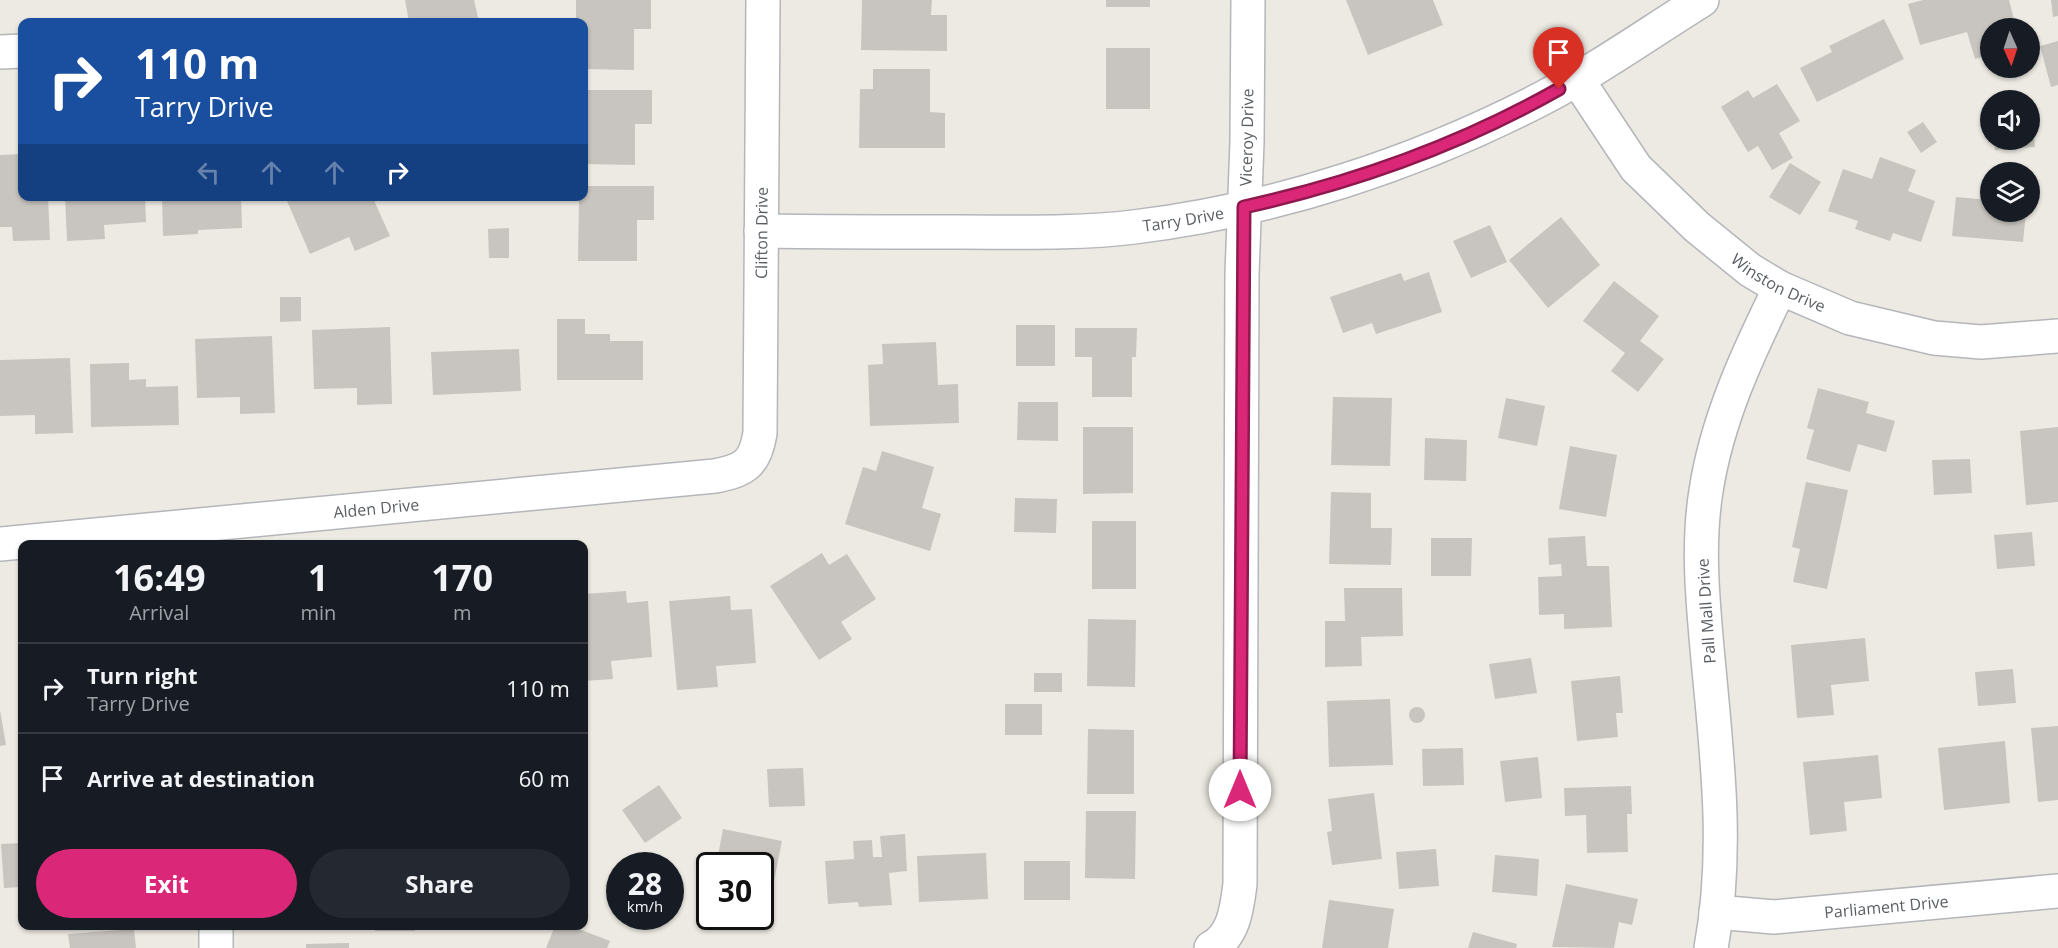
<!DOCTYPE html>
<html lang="en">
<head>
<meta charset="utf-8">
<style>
	:root { --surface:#171b24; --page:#242831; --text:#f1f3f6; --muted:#9ea1a6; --line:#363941; --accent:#db2777 }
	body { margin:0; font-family:"Open Sans",sans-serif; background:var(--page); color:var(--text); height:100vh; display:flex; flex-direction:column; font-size:22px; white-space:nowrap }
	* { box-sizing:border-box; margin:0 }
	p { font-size:20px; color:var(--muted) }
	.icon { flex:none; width:33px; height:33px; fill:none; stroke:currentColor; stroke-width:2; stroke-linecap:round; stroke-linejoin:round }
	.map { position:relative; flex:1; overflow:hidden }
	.sheet { position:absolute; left:18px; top:540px; width:570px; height:390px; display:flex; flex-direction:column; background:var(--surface); border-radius:12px; box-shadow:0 2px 4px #0004 }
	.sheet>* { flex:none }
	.hud { position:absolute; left:18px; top:18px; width:570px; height:183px; border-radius:12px; box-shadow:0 2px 4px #0004; background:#1a4fa0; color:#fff; overflow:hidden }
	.needle { width:39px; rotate:177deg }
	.fabs { position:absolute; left:1980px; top:18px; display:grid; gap:12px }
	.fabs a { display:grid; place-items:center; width:60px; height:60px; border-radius:50%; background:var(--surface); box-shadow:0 2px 4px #0004; font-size:30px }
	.speed { position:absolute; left:606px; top:852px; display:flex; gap:12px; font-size:30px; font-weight:700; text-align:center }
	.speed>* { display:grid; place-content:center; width:78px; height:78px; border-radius:50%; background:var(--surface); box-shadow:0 2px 4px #0004; line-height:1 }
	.speed small { font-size:15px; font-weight:400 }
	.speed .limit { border:3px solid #111; border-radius:9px; background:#fff; color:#111 }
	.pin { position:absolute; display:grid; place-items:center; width:51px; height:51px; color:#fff; margin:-62px -26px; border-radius:50% 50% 50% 0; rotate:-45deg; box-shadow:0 0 6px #0007 }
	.pin .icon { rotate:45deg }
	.me { position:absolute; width:66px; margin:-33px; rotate:0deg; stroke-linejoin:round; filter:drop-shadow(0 0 4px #0008) }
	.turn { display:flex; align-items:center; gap:21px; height:126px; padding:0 18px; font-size:27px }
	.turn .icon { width:78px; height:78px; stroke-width:2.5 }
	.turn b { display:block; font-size:42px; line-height:51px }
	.lanes { display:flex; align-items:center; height:57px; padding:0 18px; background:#0003; justify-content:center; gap:30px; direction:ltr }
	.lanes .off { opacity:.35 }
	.eta { display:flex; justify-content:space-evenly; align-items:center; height:102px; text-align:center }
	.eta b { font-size:36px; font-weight:700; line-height:42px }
	.cta { display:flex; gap:12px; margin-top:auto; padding:12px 18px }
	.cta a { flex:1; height:69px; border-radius:36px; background:var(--accent); color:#fff; font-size:24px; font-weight:700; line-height:69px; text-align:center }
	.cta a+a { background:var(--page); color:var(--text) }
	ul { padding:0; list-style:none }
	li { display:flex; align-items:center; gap:18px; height:90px; padding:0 18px; border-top:2px solid var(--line) }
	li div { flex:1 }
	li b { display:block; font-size:22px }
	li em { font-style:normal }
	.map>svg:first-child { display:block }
</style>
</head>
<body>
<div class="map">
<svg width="2058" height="948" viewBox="0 0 2058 948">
	<rect width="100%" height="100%" fill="#edeae3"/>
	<g fill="#c8c5c0">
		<path d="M405,0h69l5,22h-70z"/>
		<path d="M576,0h75v29h-17v41l-50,-1v-47h-8z"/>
		<path d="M862,0h70l-1,15h16v36l-86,-1z"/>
		<rect x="1106" y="0" width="44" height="7"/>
		<path d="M1346,0h87l10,25 -75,30z"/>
		<path d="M1923,0h86l5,19 -17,5 1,4h-8v27l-15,4 -8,-27 -47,13 -12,-41z"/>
		<path d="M2051,0h7v16l-5,1z"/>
		<path d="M1884,19l20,40 -87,43 -17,-34 32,-16 -3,-6z"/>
		<path d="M2058,41v44l-7,2 -11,-41z"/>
		<rect x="1106" y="48" width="44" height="61"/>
		<path d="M873,69h57v43l15,1v35h-86l1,-59h13z"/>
		<path d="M1777,84l23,37 -21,12 14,25 -21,12 -14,-24 -10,6 -27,-45 27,-17 5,8z"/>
		<path d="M584,90h68v34h-17v41l-51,-1z"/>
		<path d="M2030,104h2l3,43 -40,3 -1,-10h36z"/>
		<path d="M1923,122l14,20 -16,11 -14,-21z"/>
		<path d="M22,154v42h26l2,44 -37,1 -1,-14h-12v-72z"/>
		<path d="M1880,157l36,13 -8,21 27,10 -14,41 -28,-9 -3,8 -35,-12 3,-8 -30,-10 15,-42 29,10z"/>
		<path d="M1790,163l31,19 -21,33 -31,-18z"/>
		<path d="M584,186h70v34h-17v41h-59l1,-65h5z"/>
		<path d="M65,196h80l1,26 -42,3 1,14 -38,2z"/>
		<path d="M162,196h79l1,32 -44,2v4l-35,2z"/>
		<path d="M298,196h74l18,40 -35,15 -6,-14 -39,17 -23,-53z"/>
		<path d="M1956,197l34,3v12h36l-3,30 -71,-6z"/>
		<path d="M1561,217l39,48 -52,43 -39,-48z"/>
		<path d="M1490,225l17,37 -36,16 -18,-37z"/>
		<path d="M509,228v30h-20l-1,-29z"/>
		<path d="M1429,272l13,40 -66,22 -4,-11 -29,10 -13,-36 71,-24 3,8z"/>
		<path d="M1614,281l45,35 -19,25 24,18 -26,33 -27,-21 14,-18 -42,-32z"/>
		<path d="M280,297h21v24l-21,1z"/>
		<path d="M557,319h28v15h25v7h33v39h-86z"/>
		<rect x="1016" y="325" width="39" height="41"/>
		<path d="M390,327l2,77 -35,1v-17l-43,1 -2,-59z"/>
		<path d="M1075,328h62l-1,29h-4v40h-40v-40h-17z"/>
		<path d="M272,336l3,77 -35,1v-17l-43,1 -2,-59z"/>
		<path d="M936,342l2,43 20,-1 1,39 -89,3 -2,-61 15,-1 -1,-20z"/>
		<path d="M519,349l2,42 -88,4 -2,-43z"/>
		<path d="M70,358l3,75 -38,1v-19l-35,1v-56z"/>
		<path d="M129,363v17l17,-1v8l32,-1 1,39 -88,2 -1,-63z"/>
		<path d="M1818,388l51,14 -3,11 29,8 -9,31 -28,-8 -8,28 -44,-13 8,-29 -7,-2z"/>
		<path d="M1333,397l59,1 -2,68 -59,-1z"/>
		<path d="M1506,398l39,8 -8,40 -39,-8z"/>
		<path d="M1018,402h40v39l-41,-1z"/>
		<path d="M1083,427h50v66l-50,1z"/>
		<path d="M2058,427v75l-32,3 -6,-74z"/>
		<path d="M1425,438l42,2 -1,41 -42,-1z"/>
		<path d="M1570,446l47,9 -11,62 -47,-8z"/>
		<path d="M882,451l52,16 -12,41 19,6 -11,37 -85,-27 18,-57 13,4z"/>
		<path d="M1970,459l2,34 -38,2 -2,-35z"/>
		<path d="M1806,482l42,8 -21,99 -34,-7 7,-33 -8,-2z"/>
		<path d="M1331,492l40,1v35h21l-1,37 -62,-1z"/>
		<path d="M1015,498l42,1 -1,34 -42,-1z"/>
		<rect x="1092" y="521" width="44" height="68"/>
		<path d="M2032,532l3,34 -38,3 -3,-34z"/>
		<path d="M1585,536l2,30h22l3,61 -48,2v-15l-25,1 -1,-38 24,-1 -1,-12 -12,1 -1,-27z"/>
		<path d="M1431,538h41l-1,38h-40z"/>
		<path d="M822,553l7,12 18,-11 29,45 -35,23 11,17 -33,21 -49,-74z"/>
		<path d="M1344,588h58l1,48 -42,1 1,29 -37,1v-46h20z"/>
		<path d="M626,591l1,12 21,-2 4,56 -41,4 2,18 -29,2v-87z"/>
		<path d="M730,596l1,14 21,-1 4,54 -40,3 2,21 -41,3 -8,-89z"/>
		<path d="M1088,619l48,1 -1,67 -48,-1z"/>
		<path d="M1865,638l4,43 -38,4 3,30 -37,3 -6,-73z"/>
		<path d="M18,653h4v31h-1z"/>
		<path d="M1531,658l6,35 -42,6 -6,-35z"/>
		<path d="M2013,669l3,34 -38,3 -3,-34z"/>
		<rect x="1034" y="673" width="28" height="19"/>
		<path d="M1620,676l3,37h-7l2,24 -41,4 -6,-60z"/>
		<path d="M1390,699l3,66 -64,2 -2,-66z"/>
		<rect x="1005" y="704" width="37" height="31"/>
		<circle cx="1417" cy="715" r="8"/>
		<path d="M0,710l6,35 -6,1z"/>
		<path d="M2058,726v74l-20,2 -7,-74z"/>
		<path d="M1088,729l46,1v64h-47z"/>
		<path d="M2005,741l5,62 -66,7 -6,-62z"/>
		<path d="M1463,748l1,37 -41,1 -1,-37z"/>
		<path d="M1878,755l4,43 -38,4 3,29 -37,4 -7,-73z"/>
		<path d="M1538,757l4,41 -37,4 -5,-41z"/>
		<path d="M803,768l2,38 -36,1 -2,-38z"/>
		<path d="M659,785l23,33 -37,25 -23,-33z"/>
		<path d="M1631,786l1,28h-5l1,38 -41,1 -1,-38 -21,1 -1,-28z"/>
		<path d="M1374,793l8,66 -50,6 -5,-33 5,-1 -4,-32z"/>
		<path d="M1086,811h50l-1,68 -50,-1z"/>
		<path d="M723,829l59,12 -10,50 -12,-3v-22h-44z"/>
		<path d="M905,834l2,37 -18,2 3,32 -33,2 -1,-5 -30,2 -3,-43 29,-2 -1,-18 19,-1 1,17h9l-2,-21z"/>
		<path d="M22,843v44l-18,1 -3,-44z"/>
		<path d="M1436,849l3,37 -40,3 -3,-37z"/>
		<path d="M986,853l2,46 -69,3 -2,-46z"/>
		<path d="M658,855l7,11h-25z"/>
		<path d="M1495,855l44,4 -2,37 -45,-4z"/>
		<rect x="1024" y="861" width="46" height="39"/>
		<path d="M670,876l12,19 -12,7z"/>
		<path d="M620,877v34l-15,-26z"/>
		<path d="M1566,884l72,15 -6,26 -13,-3 -5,26 -62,-1z"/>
		<path d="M1329,900l65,9 -6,39h-66z"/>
		<path d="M622,916h23l-17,10z"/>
		<rect x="375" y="926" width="40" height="5"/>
		<path d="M555,926h16l39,15 -3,7h-61z"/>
		<path d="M134,929l2,19h-66l-2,-14z"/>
		<path d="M1473,932l44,12 -1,4h-48z"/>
		<path d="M349,943v5h-43v-4z"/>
	</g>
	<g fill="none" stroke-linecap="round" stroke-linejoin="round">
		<defs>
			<g id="street">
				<path d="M0,52l22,-1"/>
				<path id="s1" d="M1577,79l59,89 61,59 53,43 30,18 70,30 84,20 47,4 77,-6"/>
				<path id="s2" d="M761,231c67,1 133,1 199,1 58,0 117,2 174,-5 141,-17 281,-63 407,-128 56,-29 108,-66 161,-99"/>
				<path id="s3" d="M0,544l715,-68c30,-6 40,-12 45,-43l3,-433"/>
				<path id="s4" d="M1716,912l58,5 284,-26"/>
				<path d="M216,948v-22"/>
				<path id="s5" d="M1211,948c23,-12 26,-40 29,-64l2,-610 5,-132 1,-142"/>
				<path d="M1711,948c18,-97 6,-192 -3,-289 -5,-56 -11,-112 -2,-168 11,-72 42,-138 74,-203"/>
			</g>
		</defs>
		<use href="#street" stroke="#b4b6ba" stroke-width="36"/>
		<use href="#street" stroke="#fff" stroke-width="33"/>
	</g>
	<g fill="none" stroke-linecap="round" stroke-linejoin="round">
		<defs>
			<path id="route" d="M1240,790l4,-583c109,-24 218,-63 315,-118"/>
		</defs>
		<use href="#route" stroke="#8e194d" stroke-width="15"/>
		<use href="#route" stroke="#db2777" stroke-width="10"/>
	</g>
	<g text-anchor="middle" stroke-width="6" stroke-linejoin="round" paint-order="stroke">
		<g font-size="16" fill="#5b5f63" stroke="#fff">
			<text dy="6" stroke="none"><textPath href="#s5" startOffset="820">Viceroy Drive</textPath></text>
			<text dy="6" stroke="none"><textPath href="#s2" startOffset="423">Tarry Drive</textPath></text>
			<text dy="6" stroke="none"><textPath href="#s3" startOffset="987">Clifton Drive</textPath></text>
			<text dy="6" stroke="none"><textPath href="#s1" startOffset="291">Winston Drive</textPath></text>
			<text dy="6" stroke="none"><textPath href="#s3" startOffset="378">Alden Drive</textPath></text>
			<text transform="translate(1706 611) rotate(-94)" y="6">Pall Mall Drive</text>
			<text dy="6" stroke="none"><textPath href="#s4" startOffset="171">Parliament Drive</textPath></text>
		</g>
	</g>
</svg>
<div class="fabs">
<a><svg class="needle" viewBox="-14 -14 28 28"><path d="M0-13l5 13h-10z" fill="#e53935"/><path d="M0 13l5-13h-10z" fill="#9ea1a6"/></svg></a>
<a><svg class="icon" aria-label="sound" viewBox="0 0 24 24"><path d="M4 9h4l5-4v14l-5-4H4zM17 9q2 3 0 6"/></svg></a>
<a><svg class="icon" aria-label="layers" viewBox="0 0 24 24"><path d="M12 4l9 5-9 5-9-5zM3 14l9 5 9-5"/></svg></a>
</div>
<div class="speed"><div>28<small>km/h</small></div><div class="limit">30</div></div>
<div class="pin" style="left:1559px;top:89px;background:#d93025"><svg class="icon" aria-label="arrive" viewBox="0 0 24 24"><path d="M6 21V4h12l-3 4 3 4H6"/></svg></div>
<svg class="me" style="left:1240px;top:790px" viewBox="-20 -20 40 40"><circle r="19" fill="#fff"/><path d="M0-13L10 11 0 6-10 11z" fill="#db2777"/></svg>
<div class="hud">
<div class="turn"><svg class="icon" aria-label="right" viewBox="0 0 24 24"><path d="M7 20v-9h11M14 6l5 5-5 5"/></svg><div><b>110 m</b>Tarry Drive</div></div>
<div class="lanes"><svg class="icon off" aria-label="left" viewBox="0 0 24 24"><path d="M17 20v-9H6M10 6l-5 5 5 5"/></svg><svg class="icon off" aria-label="ahead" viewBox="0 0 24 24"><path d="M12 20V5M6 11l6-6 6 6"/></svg><svg class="icon off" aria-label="ahead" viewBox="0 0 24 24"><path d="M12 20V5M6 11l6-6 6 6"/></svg><svg class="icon" aria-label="right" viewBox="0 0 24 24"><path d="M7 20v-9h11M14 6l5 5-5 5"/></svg></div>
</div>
<section class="sheet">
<div class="eta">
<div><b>16:49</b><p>Arrival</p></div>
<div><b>1</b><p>min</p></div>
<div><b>170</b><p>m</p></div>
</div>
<ul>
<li><svg class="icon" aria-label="right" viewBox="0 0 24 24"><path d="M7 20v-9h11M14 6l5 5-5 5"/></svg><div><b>Turn right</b><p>Tarry Drive</p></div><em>110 m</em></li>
<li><svg class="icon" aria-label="arrive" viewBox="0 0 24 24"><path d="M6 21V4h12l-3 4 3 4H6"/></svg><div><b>Arrive at destination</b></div><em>60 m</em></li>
</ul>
<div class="cta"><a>Exit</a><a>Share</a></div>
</section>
</div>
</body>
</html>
